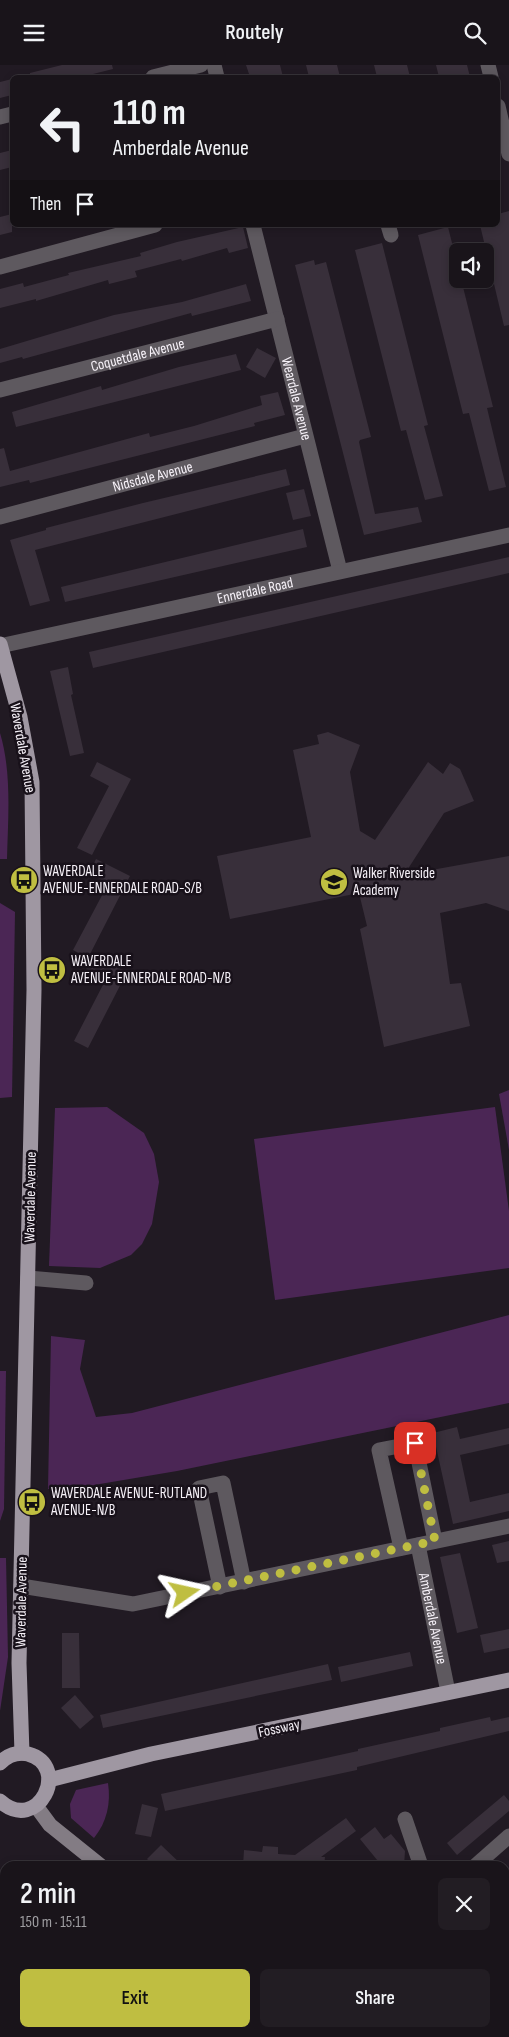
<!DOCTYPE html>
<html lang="en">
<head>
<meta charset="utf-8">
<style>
	:root { --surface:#19141a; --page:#221d23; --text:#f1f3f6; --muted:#9f9ea2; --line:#373339; --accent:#bfbe41 }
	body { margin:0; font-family:"Sofia Sans Condensed",sans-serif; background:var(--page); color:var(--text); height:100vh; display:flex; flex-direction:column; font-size:19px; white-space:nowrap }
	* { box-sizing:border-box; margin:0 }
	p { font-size:16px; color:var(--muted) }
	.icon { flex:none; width:28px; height:28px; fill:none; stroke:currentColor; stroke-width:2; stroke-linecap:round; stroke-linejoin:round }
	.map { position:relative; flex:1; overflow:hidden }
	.details { position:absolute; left:0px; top:1796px; width:510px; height:176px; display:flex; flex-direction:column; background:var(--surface); border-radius:15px 15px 0 0; box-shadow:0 2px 8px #0003,0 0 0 1px var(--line) }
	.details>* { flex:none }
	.guide { position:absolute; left:10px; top:10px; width:490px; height:152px; border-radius:8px; box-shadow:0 2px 8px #0003,0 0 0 1px var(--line); background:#19141a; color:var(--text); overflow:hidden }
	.buttons { position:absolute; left:449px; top:178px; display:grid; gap:10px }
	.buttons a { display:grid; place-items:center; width:45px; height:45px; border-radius:8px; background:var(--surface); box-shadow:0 2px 8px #0003,0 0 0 1px var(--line); font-size:25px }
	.pin { position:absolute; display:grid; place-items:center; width:42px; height:42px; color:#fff; margin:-21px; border-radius:10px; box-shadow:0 2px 8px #0006 }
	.me { position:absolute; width:55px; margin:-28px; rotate:79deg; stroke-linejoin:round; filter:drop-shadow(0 0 4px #0008) }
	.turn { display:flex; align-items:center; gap:18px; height:105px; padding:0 20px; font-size:22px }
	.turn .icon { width:65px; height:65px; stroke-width:2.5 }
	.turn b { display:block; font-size:35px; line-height:42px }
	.then { display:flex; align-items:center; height:48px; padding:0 20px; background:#0003; gap:10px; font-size:19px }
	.round { display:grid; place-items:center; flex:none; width:52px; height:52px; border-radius:8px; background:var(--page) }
	.overview { display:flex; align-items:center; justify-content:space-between; height:85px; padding:0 20px }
	h1 { font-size:30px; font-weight:600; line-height:38px }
	.cta { display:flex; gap:10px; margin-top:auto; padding:10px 20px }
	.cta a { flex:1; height:58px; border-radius:8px; background:var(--accent); color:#111; font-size:20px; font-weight:600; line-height:58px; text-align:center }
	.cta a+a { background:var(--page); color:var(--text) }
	header { display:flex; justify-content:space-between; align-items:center; height:65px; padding:0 20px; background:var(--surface); font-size:22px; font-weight:600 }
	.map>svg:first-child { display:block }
</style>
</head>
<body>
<header><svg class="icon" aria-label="menu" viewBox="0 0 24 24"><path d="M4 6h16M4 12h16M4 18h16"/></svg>Routely<svg class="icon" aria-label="search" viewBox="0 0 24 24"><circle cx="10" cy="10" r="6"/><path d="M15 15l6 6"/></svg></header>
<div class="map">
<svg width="509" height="1972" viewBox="0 0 509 1972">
	<rect width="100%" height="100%" fill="#211a23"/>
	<g fill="#4b2655">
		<path d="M0,668c12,40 8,85 7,126h-7z"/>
		<path d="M0,838l15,9 -3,185 -12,1z"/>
		<path d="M509,1025v60l-10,-56z"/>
		<path d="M107,1042l37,26 10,21 5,28 -7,42 -10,20 -11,11 -31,13 -51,-2 6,-158z"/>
		<path d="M495,1042l14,104v57l-234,32 -21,-161z"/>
		<path d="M509,1250v88l-332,68 -89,15 -40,3 3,-153 34,4 -5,29 16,48 36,-4z"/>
		<path d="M0,1306h6l-2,138 -4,12z"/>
		<path d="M0,1493h6l2,99 -8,54z"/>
		<path d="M108,1718c3,20 -1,39 -14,55l-23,-20 -1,-14 6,-14z"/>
	</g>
	<g fill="#382f3a">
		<path d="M62,0h50l1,4 -32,8h-51v-4z"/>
		<path d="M246,0h34l3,12h-33z"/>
		<path d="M306,0h31l3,12h-31z"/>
		<path d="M374,0h33l3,12h-33z"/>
		<path d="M436,0h31l3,12h-31z"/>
		<path d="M12,14v16l-12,3v-16z"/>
		<path d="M12,85v17l-12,3v-17z"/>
		<path d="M509,146v114l-5,1 -24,-101h18v-11z"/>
		<path d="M12,149v18l-12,3v-18z"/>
		<path d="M243,162l5,21 -19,5 -2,-5 -45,13 -1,-2 -46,12 2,6 -28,7 -1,-4 -72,21v-2l-36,9v-19l23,-6 1,4 45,-12 -1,-2 73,-17 -1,-3 37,-11z"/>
		<path d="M448,162l10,40v12h3l32,128 -6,1 19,79 -17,4 -20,-78 -6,1 -45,-179z"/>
		<path d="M382,178l46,182 -4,1 19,70 -18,4 -19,-70 -5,1 -46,-181z"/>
		<path d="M314,195l1,5 11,-3 45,175 -11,3 -1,2 16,72 43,-7 4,15 -58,13 -69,-270z"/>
		<path d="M246,219l5,17 -59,15 -1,-3 -168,46 -1,-2 -22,6v-14l114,-34 68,-13z"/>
		<path d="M257,283l19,10 -11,20 -19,-11z"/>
		<path d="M236,289l5,16 -225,57 -4,-15 89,-26 1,4 77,-23z"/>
		<path d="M278,327l7,23 -31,8 1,3 -225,57 -1,-3 -29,7v-38l4,-1 6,23 139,-38 1,4 44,-11 68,-21 -2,-9z"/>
		<path d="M286,404l4,16 -255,65 15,51 -20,5 -20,-66 36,-10v-2l97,-25z"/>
		<path d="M304,424l7,27 -18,4 -7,-27z"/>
		<path d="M303,464l4,18 -242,55 -4,-15z"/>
		<path d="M509,492v16l-416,95 -4,-16z"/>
		<path d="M68,602l5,27 -2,1 13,58 -14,3 -20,-85z"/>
		<path d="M328,667l32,13 -10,27 10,59 15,9 53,-78 15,12 7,-11 10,6 14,32 -30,12 -40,62 105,-19v55l-23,-8 -46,10 10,71 11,-1 9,43 -86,21 -24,-118 7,-3 -8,-33 -129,26 -13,-63 94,-19 -18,-87 26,-6 -2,-9z"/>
		<path d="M97,697l34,17 -39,76 -15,-7 32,-62 -19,-10z"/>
		<path d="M96,794l34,17 -42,82 -15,-8 35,-66 -19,-11z"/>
		<path d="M94,889l33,18 -39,76 -14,-7 32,-62 -20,-10z"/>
		<path d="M457,1362l3,12 49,-11v16l-49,11 10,47 39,-9v18l-56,13 -20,-91z"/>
		<path d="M509,1476v20l-12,2 -5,-18z"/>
		<path d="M460,1488l18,75 -21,5 -17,-76z"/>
		<path d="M509,1564v19l-25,5 -4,-18z"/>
		<path d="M62,1568h17l1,55h-18z"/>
		<path d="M410,1587l3,14 -72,16 -3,-15z"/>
		<path d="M328,1599l4,16 -229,48 -3,-13z"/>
		<path d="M75,1630l19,22 -14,12 -19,-21z"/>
		<path d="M490,1652l1,4 18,-4v14l-152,36v3l-192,41 -4,-17 197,-43v-2l82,-18v-3z"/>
		<path d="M504,1730l5,6v10l-52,44 -10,-12z"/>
		<path d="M142,1739l16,4 -7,29 -16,-3z"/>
		<path d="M346,1753l10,13 -35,26h4l-1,9h-81l1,-16 18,2 1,-6 15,1v7l17,1z"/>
		<path d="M375,1762l9,12 7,-5 14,17 -1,15h-22l-22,-27z"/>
		<path d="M161,1780l22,21h-28l-8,-7z"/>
	</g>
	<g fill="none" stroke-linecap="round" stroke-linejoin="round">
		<g stroke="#5e595f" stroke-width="15">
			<path d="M214,0l3,12"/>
			<path d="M488,0l3,12"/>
			<path d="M153,12l48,-12"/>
			<path d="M498,41l11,48"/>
			<path d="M0,52l12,-3"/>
			<path id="s1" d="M253,160l87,346"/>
			<path d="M388,160l3,10"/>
			<path d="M0,202l155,-42"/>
			<path id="s2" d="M0,325l277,-71"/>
			<path id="s3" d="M0,452l305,-81"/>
			<path id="s4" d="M0,581l509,-111"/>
			<path d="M28,1213l58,5"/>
			<path id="s5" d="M418,1480l30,147"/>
			<path d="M401,1483l-22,-98 36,-7 20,98"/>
			<path d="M21,1521l112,18 376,-78"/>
			<path d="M220,1522l-21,-99 24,-5 21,99"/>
			<path d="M405,1754l16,47"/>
			<path d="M475,1801l34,-30"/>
			<path d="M0,1936l5,9"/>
			<path d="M16,1968l2,4"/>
			<path d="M463,1968l3,4"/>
		</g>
		<g stroke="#837c84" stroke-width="15">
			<path d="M36,1741l14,19 51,41"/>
			<path d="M262,1968l4,4"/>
		</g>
		<g stroke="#9f97a2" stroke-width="15">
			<path d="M0,579l20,73 12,65 2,208 -15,673 3,90"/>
			<path d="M0,1698c8,-8 18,-11 28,-9 44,12 10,81 -28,47"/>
			<path d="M49,1715l102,-26 358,-74"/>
		</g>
	</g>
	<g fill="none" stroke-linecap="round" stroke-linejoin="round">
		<path stroke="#bfbe41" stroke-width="9" stroke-dasharray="0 16.2" d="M185,1528l250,-52 -20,-98"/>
	</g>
	<defs>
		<symbol id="bus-disc" viewBox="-11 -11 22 22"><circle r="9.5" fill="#bfbe41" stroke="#18111a"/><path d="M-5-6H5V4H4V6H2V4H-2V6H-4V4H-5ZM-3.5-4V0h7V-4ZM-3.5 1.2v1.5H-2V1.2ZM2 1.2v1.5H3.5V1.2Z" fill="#111"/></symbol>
		<symbol id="school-disc" viewBox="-11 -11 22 22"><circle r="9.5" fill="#bfbe41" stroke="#18111a"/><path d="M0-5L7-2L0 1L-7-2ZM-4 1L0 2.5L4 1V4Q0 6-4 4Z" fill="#111"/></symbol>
	</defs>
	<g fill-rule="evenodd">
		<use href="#bus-disc" x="8" y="799" width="32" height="32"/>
		<use href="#school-disc" x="318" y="801" width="32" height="32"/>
		<use href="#bus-disc" x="36" y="889" width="32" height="32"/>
		<use href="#bus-disc" x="16" y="1421" width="32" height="32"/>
	</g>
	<g text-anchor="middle" stroke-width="5" stroke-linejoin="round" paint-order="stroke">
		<g font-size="15" fill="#f6f1f8" stroke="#18111a">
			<text dy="5" stroke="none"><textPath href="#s2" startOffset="142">Coquetdale Avenue</textPath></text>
			<text dy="5" stroke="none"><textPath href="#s1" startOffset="179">Weardale Avenue</textPath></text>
			<text dy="5" stroke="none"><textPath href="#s3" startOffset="158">Nidsdale Avenue</textPath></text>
			<text dy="5" stroke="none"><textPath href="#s4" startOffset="261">Ennerdale Road</textPath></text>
			<text transform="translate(23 683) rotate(80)" y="5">Waverdale Avenue</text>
			<text transform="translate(30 1132) rotate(-89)" y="5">Waverdale Avenue</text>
			<text transform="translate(21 1537) rotate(-89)" y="5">Waverdale Avenue</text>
			<text dy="5" stroke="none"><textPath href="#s5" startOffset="75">Amberdale Avenue</textPath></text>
			<text transform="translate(279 1663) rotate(-12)" y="5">Fossway</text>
		</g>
		<g font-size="15" fill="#f6f1f8" stroke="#18111a" text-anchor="start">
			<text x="43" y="811">WAVERDALE<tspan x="43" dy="17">AVENUE-ENNERDALE ROAD-S/B</tspan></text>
			<text x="353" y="813">Walker Riverside<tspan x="353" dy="17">Academy</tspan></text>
			<text x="71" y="901">WAVERDALE<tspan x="71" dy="17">AVENUE-ENNERDALE ROAD-N/B</tspan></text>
			<text x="51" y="1433">WAVERDALE AVENUE-RUTLAND<tspan x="51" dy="17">AVENUE-N/B</tspan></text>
		</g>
	</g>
</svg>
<div class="buttons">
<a><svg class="icon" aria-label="sound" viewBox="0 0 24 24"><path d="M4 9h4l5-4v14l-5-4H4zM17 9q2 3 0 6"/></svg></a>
</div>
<div class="pin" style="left:415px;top:1378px;background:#d93025"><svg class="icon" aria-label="arrive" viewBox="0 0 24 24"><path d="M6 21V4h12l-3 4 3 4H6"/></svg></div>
<svg class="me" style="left:185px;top:1528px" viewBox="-20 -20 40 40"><path d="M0-17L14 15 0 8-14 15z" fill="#bfbe41" stroke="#fff" stroke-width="4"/></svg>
<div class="guide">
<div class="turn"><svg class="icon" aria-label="left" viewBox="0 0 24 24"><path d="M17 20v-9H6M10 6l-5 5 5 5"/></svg><div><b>110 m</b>Amberdale Avenue</div></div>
<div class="then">Then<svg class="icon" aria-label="arrive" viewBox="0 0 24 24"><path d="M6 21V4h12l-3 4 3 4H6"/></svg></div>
</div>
<section class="details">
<div class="overview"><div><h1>2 min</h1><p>150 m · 15:11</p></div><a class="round"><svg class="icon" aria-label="close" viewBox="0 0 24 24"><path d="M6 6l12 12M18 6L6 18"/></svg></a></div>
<div class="cta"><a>Exit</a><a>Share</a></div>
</section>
</div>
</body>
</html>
